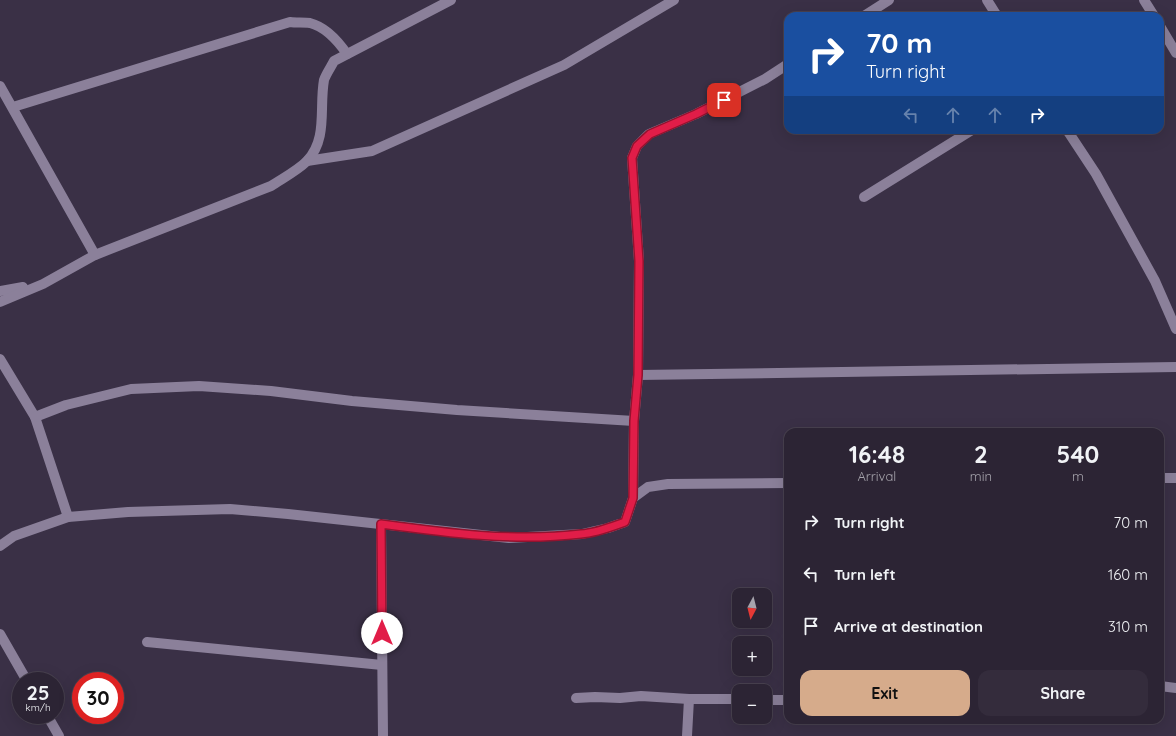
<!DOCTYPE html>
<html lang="en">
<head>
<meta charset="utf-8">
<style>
	:root { --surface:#2c2434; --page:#342c3c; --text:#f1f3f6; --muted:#a6a4ac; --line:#48414f; --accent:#d6ab8b }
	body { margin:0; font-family:Quicksand,sans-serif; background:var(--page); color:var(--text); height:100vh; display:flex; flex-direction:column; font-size:15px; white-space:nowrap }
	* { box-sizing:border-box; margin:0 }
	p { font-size:13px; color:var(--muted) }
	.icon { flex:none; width:22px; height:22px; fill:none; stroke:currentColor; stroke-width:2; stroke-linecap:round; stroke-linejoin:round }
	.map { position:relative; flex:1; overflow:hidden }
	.drawer { position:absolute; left:784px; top:428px; width:380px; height:296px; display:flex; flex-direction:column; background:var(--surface); border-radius:12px; box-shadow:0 4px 16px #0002,0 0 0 1px var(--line) }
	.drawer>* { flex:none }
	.guide { position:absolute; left:784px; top:12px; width:380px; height:122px; border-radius:12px; box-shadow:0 4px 16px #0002,0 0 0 1px var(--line); background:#1a4fa0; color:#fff; overflow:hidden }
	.needle { width:26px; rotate:187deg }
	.tools { position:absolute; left:732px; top:588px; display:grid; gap:8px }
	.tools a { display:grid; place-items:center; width:40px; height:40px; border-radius:8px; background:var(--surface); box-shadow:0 4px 16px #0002,0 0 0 1px var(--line); font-size:20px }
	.speed { position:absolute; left:12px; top:672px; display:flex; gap:8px; font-size:20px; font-weight:700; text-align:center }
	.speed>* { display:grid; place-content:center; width:52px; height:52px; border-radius:50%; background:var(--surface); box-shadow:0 4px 16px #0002,0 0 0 1px var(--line); line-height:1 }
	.speed small { font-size:10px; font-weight:400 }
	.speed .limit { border:6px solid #d22; background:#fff; color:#111 }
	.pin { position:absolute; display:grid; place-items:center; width:34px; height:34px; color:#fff; margin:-17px; border-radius:8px; box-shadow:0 2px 6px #0006 }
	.me { position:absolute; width:44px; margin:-22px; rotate:0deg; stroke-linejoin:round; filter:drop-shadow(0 0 3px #0008) }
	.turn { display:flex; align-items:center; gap:14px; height:84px; padding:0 16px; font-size:18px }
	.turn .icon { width:52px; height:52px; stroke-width:2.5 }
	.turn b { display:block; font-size:28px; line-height:34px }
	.lanes { display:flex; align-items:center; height:38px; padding:0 16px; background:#0003; justify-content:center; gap:20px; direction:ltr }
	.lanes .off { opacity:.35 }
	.eta { display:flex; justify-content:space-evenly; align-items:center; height:68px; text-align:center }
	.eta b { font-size:24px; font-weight:700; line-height:28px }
	.cta { display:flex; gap:8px; margin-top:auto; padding:8px 16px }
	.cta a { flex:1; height:46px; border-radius:12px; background:var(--accent); color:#111; font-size:16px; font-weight:700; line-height:46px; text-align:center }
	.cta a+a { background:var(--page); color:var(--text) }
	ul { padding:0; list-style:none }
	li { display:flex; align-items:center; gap:12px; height:52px; padding:0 16px }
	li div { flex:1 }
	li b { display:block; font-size:15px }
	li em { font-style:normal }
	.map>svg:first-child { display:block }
</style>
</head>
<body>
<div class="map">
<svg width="1176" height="736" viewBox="0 0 1176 736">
	<rect width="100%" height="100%" fill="#3a3046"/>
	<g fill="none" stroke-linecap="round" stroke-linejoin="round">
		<g stroke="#8b809a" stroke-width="10">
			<path d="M987,0l10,16"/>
			<path d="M1144,0l10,16"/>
			<path d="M864,16l25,-16"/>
			<path d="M1160,26l16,27"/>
			<path d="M0,86l95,169"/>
			<path d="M13,107l277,-85c6,1 14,0 20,1 16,4 28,18 37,31"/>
			<path d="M1067,130l29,44 59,107 21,48"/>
			<path d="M307,161l65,-10 192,-86 110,-65"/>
			<path d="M864,197l108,-67"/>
			<path d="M0,291l23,-4"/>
			<path d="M0,302l43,-18 52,-29 176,-69c12,-8 26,-15 36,-25 21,-22 12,-53 17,-81 2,-6 7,-13 10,-19l117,-61"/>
			<path d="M0,359l35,58 33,100"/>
			<path d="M638,375l538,-8"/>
			<path d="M35,417l31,-12 65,-16 68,-3 72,5 81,10 105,9 177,11"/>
			<path d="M1160,478h16"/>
			<path d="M633,498l15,-11 20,-3 120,-1"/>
			<path d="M381,524l2,212"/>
			<path d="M0,546l14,-10 54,-19 60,-5 102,-3 58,5 221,24 73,-4 26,-6 17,-6 8,-24 1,-77 4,-46 1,-114 -7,-103 5,-12 12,-12 47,-20 69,-35 23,-15"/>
			<path d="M0,634l27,47"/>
			<path d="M147,642l235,23"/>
			<path d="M1160,686l16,2"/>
			<path d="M576,698l19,-1 25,1 21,-2 48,3h50"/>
			<path d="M765,700h23"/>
			<path d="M47,715l12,21"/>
			<path d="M687,736l2,-37"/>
		</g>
	</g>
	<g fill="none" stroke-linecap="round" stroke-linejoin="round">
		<defs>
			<path id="route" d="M382,633l-1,-109c66,9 133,18 200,10 15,-1 30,-7 44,-12l8,-24 1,-77 4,-46 1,-114 -7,-103 5,-12 13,-12 46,-20 28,-14"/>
		</defs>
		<use href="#route" stroke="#92132f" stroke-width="10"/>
		<use href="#route" stroke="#e11d48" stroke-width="7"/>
	</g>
</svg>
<div class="tools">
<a><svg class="needle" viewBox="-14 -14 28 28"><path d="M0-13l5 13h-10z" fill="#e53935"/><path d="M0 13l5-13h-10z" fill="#a6a4ac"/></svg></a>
<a>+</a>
<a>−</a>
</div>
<div class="speed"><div>25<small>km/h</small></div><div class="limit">30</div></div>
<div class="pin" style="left:724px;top:100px;background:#d93025"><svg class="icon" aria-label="arrive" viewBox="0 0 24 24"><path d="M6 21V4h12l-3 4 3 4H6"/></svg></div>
<svg class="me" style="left:382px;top:633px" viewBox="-20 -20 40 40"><circle r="19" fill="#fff"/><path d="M0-13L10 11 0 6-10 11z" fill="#e11d48"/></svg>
<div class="guide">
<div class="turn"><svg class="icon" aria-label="right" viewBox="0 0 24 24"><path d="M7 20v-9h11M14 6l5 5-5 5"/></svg><div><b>70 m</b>Turn right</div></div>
<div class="lanes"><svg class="icon off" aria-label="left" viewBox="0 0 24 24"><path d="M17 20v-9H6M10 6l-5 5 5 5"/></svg><svg class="icon off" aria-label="ahead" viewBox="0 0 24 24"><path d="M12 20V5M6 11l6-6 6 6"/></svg><svg class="icon off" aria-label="ahead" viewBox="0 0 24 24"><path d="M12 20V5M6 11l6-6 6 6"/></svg><svg class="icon" aria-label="right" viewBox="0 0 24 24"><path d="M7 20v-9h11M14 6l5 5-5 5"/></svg></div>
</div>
<section class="drawer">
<div class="eta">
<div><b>16:48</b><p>Arrival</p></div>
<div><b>2</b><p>min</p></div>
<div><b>540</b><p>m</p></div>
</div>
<ul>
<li><svg class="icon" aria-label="right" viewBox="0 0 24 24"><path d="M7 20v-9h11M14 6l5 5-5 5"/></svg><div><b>Turn right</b></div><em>70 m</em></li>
<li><svg class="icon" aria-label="left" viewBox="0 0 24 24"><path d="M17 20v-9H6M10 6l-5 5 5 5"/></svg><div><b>Turn left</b></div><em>160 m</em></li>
<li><svg class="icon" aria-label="arrive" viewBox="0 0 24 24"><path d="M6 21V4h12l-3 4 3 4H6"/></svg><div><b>Arrive at destination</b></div><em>310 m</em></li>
</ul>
<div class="cta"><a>Exit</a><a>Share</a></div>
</section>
</div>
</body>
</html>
